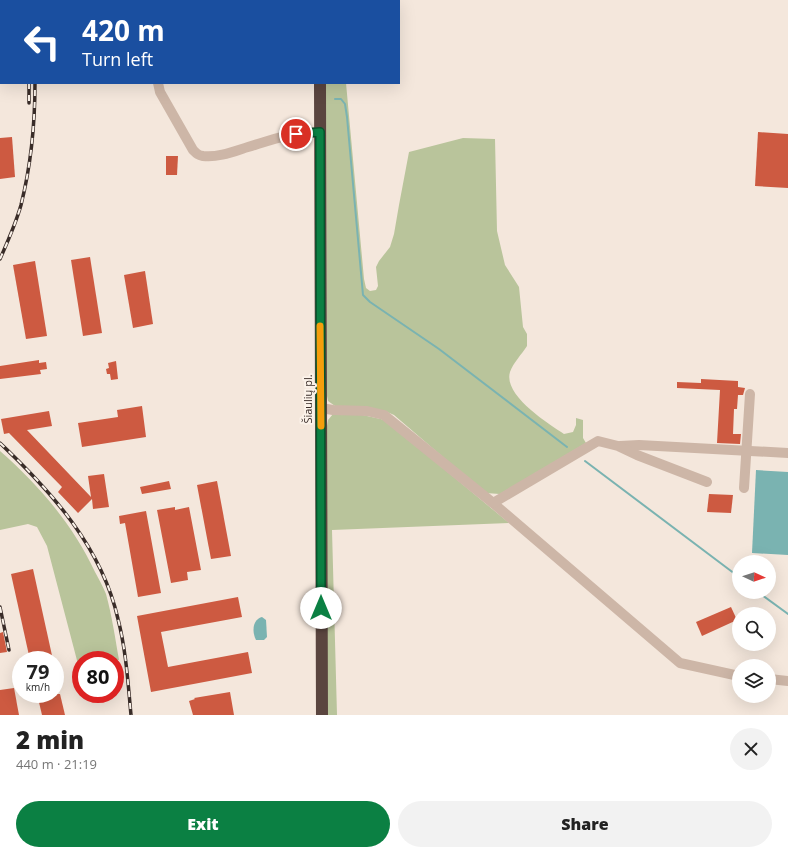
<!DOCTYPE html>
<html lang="en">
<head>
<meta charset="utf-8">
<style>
	:root { --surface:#fff; --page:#f2f2f2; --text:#222; --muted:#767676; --accent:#0b8043 }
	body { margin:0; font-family:"Open Sans",sans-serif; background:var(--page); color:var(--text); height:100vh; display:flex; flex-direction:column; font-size:15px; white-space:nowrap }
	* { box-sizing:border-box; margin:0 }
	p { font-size:13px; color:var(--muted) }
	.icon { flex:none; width:22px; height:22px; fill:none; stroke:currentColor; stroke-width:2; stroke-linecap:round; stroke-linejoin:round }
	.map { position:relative; height:715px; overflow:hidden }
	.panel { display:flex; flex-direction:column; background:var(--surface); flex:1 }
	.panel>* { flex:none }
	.banner { position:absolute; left:0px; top:0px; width:400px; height:84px; box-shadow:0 4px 16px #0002; background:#1a4fa0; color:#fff; overflow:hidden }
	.needle { width:26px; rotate:93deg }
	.tools { position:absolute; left:732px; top:555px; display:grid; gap:8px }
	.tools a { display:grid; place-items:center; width:44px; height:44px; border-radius:50%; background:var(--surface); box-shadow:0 4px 16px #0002; font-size:20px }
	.speed { position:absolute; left:12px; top:651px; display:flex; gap:8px; font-size:20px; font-weight:700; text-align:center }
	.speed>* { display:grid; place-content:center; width:52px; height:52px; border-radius:50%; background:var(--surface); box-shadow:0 4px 16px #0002; line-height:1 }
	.speed small { font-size:10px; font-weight:400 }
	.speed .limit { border:6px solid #d22; background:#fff; color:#111 }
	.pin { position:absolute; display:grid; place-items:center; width:34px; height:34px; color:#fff; margin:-17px; border:2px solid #fff; border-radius:50%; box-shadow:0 1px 4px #0007 }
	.me { position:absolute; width:44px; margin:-22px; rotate:0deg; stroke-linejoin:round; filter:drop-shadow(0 0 3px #0008) }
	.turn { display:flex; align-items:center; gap:14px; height:84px; padding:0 16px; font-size:18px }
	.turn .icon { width:52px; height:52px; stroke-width:2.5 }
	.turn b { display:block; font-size:28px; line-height:34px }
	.round { display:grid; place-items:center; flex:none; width:42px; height:42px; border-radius:21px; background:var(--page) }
	.headline { display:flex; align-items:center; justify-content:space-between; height:68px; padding:0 16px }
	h1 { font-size:24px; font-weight:800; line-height:30px }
	.primary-button { display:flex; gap:8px; margin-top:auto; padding:8px 16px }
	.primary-button a { flex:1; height:46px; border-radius:24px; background:var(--accent); color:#fff; font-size:16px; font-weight:800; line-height:46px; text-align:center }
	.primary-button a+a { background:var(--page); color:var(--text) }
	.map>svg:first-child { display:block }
</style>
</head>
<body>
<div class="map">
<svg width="788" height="715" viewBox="0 0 788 715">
	<rect width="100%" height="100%" fill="#f4e7dc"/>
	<g fill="#b9c49b">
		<path d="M326,83h20l18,196 2,9 4,3 6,-1 2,-4 -2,-19 3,-6 11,-14 4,-13 5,-29 10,-53 54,-14 32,1 2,92 8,34 14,22 4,40 4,7v12c-5,8 -14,17 -17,26 -7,23 37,51 54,62l9,-2 3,-7v-7l7,2v18l3,5 -86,51 -15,-1 -91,-78 -9,-4 -50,-5 -7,-5 -1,-5z"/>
		<path d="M333,414h25l27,6 124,103 -177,7 5,185h-10v-289l1,-6z"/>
		<path d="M0,451c39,34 73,74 95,121 4,7 8,15 11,22 6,22 9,43 13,66h-38v7l-2,1 -32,-122 -10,-19 -9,-3 -28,6z"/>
	</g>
	<g fill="#7ab3b1">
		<path d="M756,470l32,2v83l-36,-2z"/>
		<path d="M262,617l4,3 1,17 -3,3h-8c-4,-8 -4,-20 6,-23z"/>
	</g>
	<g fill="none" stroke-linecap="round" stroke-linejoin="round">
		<g stroke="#7ab3b1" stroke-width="2">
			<path d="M335,99h6l4,5 2,13 16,178 7,7 69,47 128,98"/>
			<path d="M585,461l154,116"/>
			<path d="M758,592l30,22"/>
		</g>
	</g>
	<g fill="#cd5a41">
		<path d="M758,132l30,2v54l-33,-2z"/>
		<path d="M12,137l3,40 -15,2v-41z"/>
		<path d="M166,156h12l-1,19h-11z"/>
		<path d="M90,257l12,76 -19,3 -12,-76z"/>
		<path d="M35,261l12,75 -21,3 -13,-74z"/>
		<path d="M145,271l8,53 -20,4 -9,-53z"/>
		<path d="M39,360v3l7,-1 1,7 -7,1 1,4 -41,5v-13z"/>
		<path d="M116,361l2,18 -7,1 -1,-6h-3l-1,-5 3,-1 -1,-5z"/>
		<path d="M701,379l37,2v6l7,1 -2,7h-5l-1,14h-3l-1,25h8l-1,10 -23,-1 3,-53 -43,-2v-6l24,1z"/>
		<path d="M142,406l4,31 -64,10 -4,-24 40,-6 -1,-7z"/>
		<path d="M49,411l3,15 -25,4 64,67 -3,-21 16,-2 5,33 -16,2 -1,-10 -14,14 -20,-21 4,-5 -53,-54 -5,1 -3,-15z"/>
		<path d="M169,481l2,8 -29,5 -2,-7z"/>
		<path d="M217,481l14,75 -20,3 -14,-74z"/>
		<path d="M709,494l24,1 -2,18 -24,-1z"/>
		<path d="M175,507v3l14,-3 12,63 -14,2 1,8 -17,3 -14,-73z"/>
		<path d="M146,511l15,82 -23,4 -13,-74 -5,1 -1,-8z"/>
		<path d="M33,569l20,91h-23l-19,-86z"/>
		<path d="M238,597l4,20 -81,15 7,35 80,-15 4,21 -101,19 -14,-76z"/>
		<path d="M731,607l6,13 -35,16 -6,-14z"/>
		<path d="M3,632l4,20 -7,1v-20z"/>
		<path d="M14,688l5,27h-19v-25z"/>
		<path d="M230,692l4,23h-41l-4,-14 6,-2 -1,-1z"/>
		<path d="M37,694h23l5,21h-23z"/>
	</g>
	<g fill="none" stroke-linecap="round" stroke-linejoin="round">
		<g stroke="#cdb6a7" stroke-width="10">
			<path d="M140,0v1"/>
			<path d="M158,83l2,9 33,58c4,4 5,5 10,6 15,2 32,-5 45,-9 23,-7 47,-16 72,-15"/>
			<path d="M321,408l12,2 34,1 17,4 109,88 187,160 59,13"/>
			<path d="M620,446l19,-1 149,8"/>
			<path d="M744,488l6,-94"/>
			<path d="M493,503l105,-62 20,5 19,9 70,27"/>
			<path d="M769,679l19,2"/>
		</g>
		<g stroke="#5a453f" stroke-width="12">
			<path d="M319,0v1"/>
			<path d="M320,83l2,632"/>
		</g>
		<defs>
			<g id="rail">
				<path d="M26,0v1"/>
				<path d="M33,0v1"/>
				<path d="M29,83v20"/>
				<path d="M0,259c8,-18 16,-36 21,-54 10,-40 14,-82 14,-122"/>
				<path d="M0,443c52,49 102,105 118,176 8,31 10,64 13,96"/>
				<path d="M0,607l9,43"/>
			</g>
		</defs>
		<use href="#rail" stroke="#392c28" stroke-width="3.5"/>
		<use href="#rail" stroke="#fbf2e9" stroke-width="2" stroke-dasharray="6" stroke-linecap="butt"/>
	</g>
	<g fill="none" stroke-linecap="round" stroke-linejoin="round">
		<defs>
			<path id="route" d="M296,134l24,-2 1,476"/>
		</defs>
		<use href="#route" stroke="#07532c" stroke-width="10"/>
		<use href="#route" stroke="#0b8043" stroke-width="7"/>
		<path stroke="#f59e0b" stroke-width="7" d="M320,326l1,100"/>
	</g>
	<g text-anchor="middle" stroke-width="4" stroke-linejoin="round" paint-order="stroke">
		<g font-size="11" fill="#392c28" stroke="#fbf2e9">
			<text transform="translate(308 399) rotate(-90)" y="4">Šiaulių pl.</text>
		</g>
	</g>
</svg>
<div class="tools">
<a><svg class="needle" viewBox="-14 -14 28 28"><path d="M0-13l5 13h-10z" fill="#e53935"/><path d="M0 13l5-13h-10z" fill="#767676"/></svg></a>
<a><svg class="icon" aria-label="search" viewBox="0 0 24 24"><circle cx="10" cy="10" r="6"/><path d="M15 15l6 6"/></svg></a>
<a><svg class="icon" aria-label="layers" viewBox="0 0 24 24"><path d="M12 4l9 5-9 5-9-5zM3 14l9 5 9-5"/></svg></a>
</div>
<div class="speed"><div>79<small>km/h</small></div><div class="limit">80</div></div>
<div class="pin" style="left:296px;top:134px;background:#d93025"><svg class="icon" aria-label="arrive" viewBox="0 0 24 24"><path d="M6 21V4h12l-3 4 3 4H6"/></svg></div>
<svg class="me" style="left:321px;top:608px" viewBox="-20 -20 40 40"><circle r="19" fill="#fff"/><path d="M0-13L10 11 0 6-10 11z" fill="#0b8043"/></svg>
<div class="banner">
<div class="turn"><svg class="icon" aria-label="left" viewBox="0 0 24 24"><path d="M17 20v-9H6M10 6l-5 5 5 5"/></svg><div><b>420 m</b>Turn left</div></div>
</div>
</div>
<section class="panel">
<div class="headline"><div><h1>2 min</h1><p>440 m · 21:19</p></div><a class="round"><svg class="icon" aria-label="close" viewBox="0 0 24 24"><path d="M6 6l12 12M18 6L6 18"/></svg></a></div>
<div class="primary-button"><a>Exit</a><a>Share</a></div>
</section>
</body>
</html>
